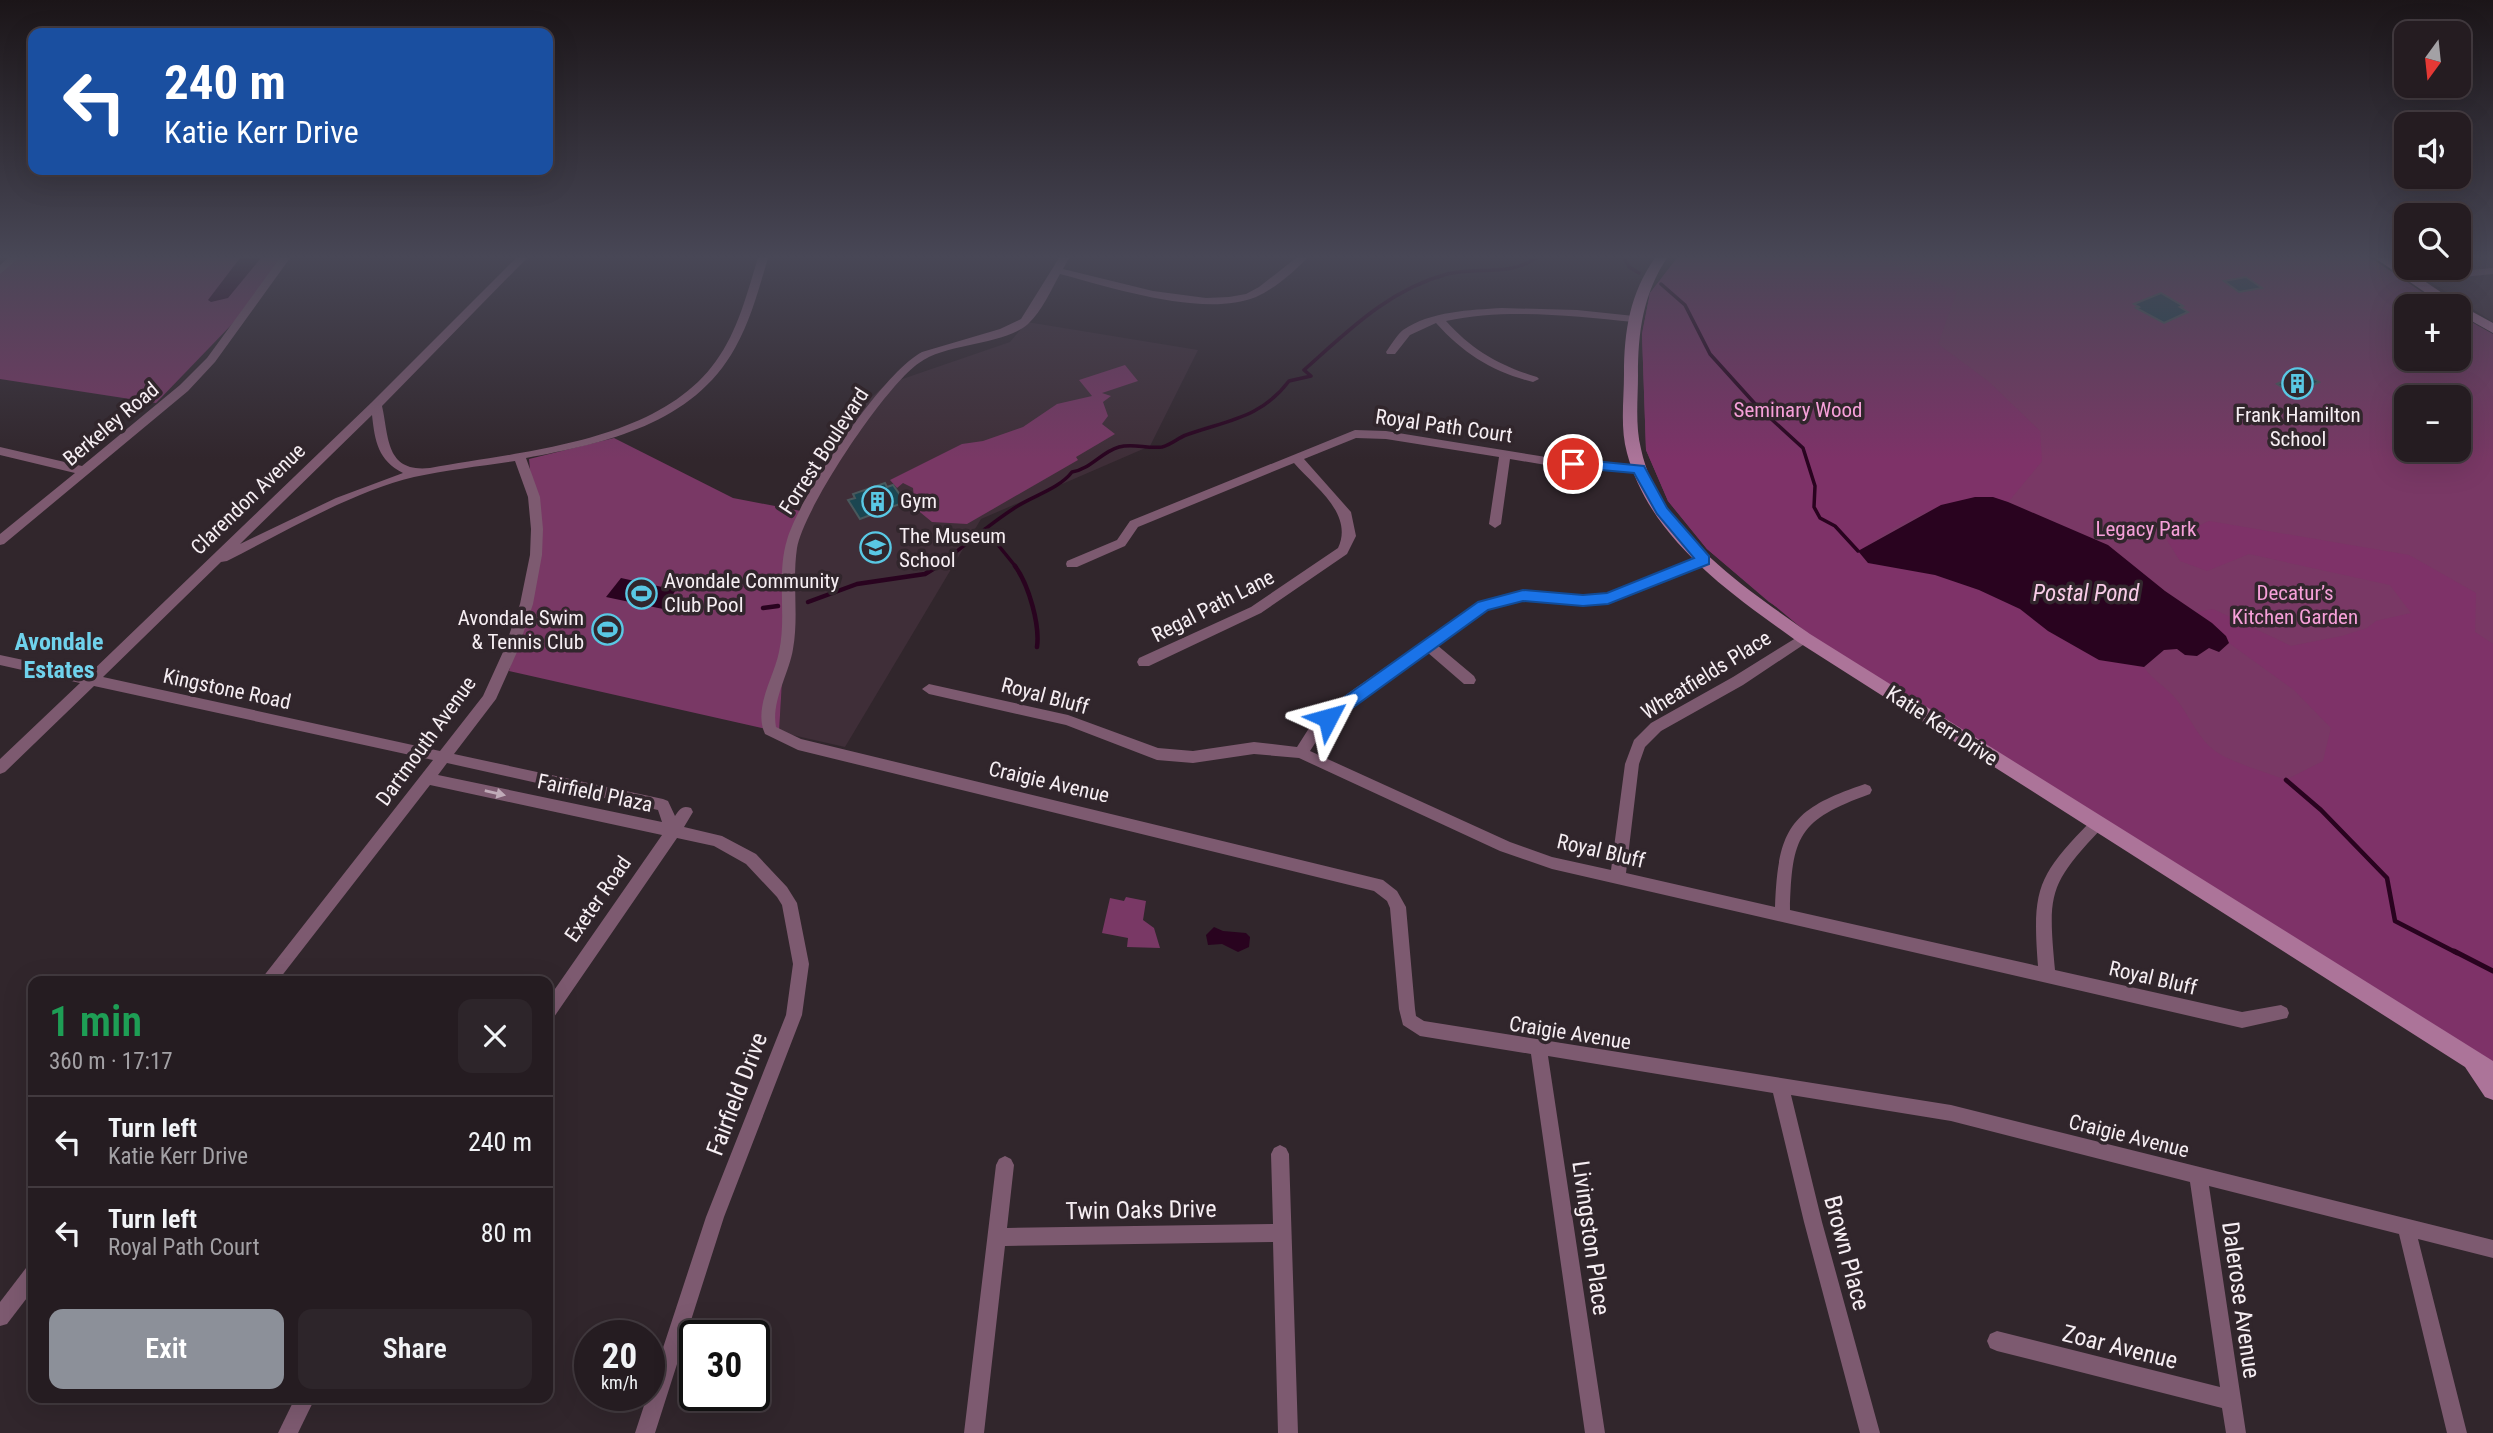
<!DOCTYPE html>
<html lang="en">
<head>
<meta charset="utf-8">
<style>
	:root { --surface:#251c21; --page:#2d252a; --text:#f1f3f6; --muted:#a3a1a5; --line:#423a3f; --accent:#8c9099 }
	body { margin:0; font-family:"Roboto Condensed",sans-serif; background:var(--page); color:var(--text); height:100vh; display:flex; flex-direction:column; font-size:26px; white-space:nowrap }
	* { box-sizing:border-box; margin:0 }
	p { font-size:23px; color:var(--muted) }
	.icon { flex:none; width:38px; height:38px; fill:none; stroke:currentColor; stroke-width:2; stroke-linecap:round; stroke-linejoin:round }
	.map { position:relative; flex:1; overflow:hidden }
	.sheet { position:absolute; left:28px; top:976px; width:525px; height:427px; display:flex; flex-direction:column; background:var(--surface); border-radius:14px; box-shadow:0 7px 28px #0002,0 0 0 2px var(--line) }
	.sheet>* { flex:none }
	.banner { position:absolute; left:28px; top:28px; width:525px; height:147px; border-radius:14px; box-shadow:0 7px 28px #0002,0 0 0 2px var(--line); background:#1a4fa0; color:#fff; overflow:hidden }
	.needle { width:46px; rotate:195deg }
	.fabs { position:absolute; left:2394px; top:21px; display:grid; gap:14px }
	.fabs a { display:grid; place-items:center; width:77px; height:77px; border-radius:14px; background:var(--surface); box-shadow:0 7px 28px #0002,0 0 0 2px var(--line); font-size:35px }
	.speed { position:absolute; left:574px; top:1320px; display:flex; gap:14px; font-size:35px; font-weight:700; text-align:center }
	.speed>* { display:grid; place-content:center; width:91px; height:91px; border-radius:50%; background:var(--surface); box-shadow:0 7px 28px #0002,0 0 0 2px var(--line); line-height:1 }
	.speed small { font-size:18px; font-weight:400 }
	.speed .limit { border:4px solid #111; border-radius:10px; background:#fff; color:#111 }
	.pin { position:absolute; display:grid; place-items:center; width:60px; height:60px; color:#fff; margin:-30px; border:4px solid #fff; border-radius:50%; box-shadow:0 2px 7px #0007 }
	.me { position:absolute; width:77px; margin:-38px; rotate:51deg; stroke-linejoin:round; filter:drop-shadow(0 0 5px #0008) }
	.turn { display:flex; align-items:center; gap:24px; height:147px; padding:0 21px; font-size:32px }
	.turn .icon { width:91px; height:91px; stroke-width:2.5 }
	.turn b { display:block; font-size:49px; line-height:60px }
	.round { display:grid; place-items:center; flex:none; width:74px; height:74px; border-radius:14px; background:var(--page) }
	.overview { display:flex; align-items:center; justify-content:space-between; height:119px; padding:0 21px }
	h1 { font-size:42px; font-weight:600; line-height:52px; color:#1e9e55 }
	.action { display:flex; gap:14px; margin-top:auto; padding:14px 21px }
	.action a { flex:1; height:80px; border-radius:14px; background:var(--accent); color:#fff; font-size:28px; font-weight:600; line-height:80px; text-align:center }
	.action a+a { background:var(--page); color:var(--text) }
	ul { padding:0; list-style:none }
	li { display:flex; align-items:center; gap:21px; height:91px; padding:0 21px; border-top:2px solid var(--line) }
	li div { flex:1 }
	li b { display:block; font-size:26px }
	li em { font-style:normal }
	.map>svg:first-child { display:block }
</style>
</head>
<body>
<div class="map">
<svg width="2493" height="1433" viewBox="0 0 2493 1433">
	<rect width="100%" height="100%" fill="#31262c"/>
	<g fill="#3f2e38">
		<path d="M2459,258h34v64l-84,-54h50z"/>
		<path d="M1027,322l171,28 -48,96 -169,73 -136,228 -66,-15 12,-202 72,-125 22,-20 125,-43z"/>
	</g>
	<g fill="#793865" fill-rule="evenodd">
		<path d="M12,258h275l-50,61 -81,84 -156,-24v-108z"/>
		<path d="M1677,258h694l72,48h-37v53h53v-44l34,19v729l-724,-461 -62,-53 -39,-48 -22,-51 -4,-116 8,-41zM2406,397h53v53h-53z"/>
		<path d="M1125,365l13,16 -36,12 9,3 -8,6 5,14 -6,8 13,10 -39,23 2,3 -111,64 -35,-2 -17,-14 -2,-20 -10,-5 -6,5 -7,-8 72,-36 21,-3 40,-14 34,-23 35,-8 -13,-16z"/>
		<path d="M614,438l119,60 68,13 -10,19 -12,202 -270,-61 29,-117 -9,-95z"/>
		<path d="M1126,897l20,4 -3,19 11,8 6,20 -33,-1 1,-9 -26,-5 8,-35 14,3z"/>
	</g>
	<path fill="#7e3268" d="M1677,258h196l84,33 -19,53 50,37 52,50 2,30 -34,41c-47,-15 -113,21 -149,50l9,11 67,12 44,15 41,19 28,22 51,29 45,7c8,13 21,19 31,31 13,15 20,35 35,49 14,14 56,25 76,33l37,-19 8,-33 -37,-38 -65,-47 -3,-7 -29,-24 16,-3 78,37 51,-10 25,-8 9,-7 35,-8 -21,-28 -141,-31 -42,17 -27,-10 -13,-21 42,-19 200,34 67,38 -1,39 18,12v419l-663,-411 -123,-103 -39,-48 -22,-51 -4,-116 8,-41z"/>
	<g fill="#29031f">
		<path d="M240,258h21l-33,40 -17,4 -3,-2z"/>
		<path d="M1975,497h18l15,5 100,43 57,46 47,32 14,13 3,7 -10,9 -10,-4 -12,8 -12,-1 -8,-6 -13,1 -20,17 -45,-7 -51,-29 -28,-22 -41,-19 -44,-15 -67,-12 -10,-12 83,-46z"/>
		<path d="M621,578l55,12 -13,19 -57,-12z"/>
		<path d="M1214,927l9,4 23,2 4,4 -1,10 -11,5 -16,-8 -14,1 -2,-10z"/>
	</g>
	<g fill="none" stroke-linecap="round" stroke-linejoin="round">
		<g stroke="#29031f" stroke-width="3.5">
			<path d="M1624,258l5,9 10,6"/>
			<path d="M1661,284l24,21 25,49 47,52 46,42 12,38 -1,21 6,11 15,8 23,25"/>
			<path d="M985,529l31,38"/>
			<path d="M935,567c27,-18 50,-40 78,-58 18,-13 45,-19 59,-37 19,-3 29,-20 47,-25 14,-4 28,2 43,0 9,-2 16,-9 24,-12 42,-15 75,-17 103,-54l22,-5 -7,-6c44,-39 84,-80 143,-96 30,-8 62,3 89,-16"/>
		</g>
		<g stroke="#29031f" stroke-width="4.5">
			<path d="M1015,566c14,19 25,59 22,81"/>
			<path d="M808,602l49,-18 68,-10 13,-8"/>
			<path d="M763,608l15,-2"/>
			<path d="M2286,780l35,30 66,68 8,43 62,32"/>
		</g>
		<path stroke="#29031f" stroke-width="5" d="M2454,951l39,20"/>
	</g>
	<g fill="#1b4651" stroke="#49585c" stroke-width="2">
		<path d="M2246,277l16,11 -23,4 -15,-11z"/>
		<path d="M2161,293l22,13 -3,1 8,5 -24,11 -28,-15 3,-1 -5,-3z"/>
		<path d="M2303,372l16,10 -26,12 -16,-10z"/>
		<path d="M885,483l2,4 6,-2 12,17 -45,17 -12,-19 7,-2 -2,-4z"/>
	</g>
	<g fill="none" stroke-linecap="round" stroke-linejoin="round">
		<g fill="#7d5a70" fill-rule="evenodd">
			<path d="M8,258h11l-19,16v-9z"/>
			<path d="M280,258h10l-75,104 -27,29 -184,153 -4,1v-11l75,-61 -75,-18v-8l82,19 98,-81 27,-27z"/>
			<path d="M516,258h11l-145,148c7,30 3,67 48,62 91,-17 228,-25 286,-107 22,-30 31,-68 42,-103h10c-9,30 -17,62 -33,90 -42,76 -129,95 -209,110l14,39 3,32 -1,26 -9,49 -16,48 -21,47 -42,55 209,45 5,2 7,15c5,-7 7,-11 16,-8l2,4 -9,15 38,9 34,18 31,33 10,16 12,61 -7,51 -78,202 -69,216h-20l71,-216 80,-202 7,-51 -11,-59 -5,-8 -31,-33 -32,-18 -37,-8 -123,179 -6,2v-20l114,-164 -232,-50 -153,197h-18l174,-222 -339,-74 -89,86 -5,2v-15l80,-76 -80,-18v-10l89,19 283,-272zM372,415c3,27 6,45 31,58l-67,25 -96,46zM515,461l13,36 3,32 -1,26 -10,49 -17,48 -20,44 -43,55 -337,-74 118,-115 6,-1c57,-29 125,-69 187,-84 32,-7 68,-11 101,-16zM447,763l211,47 4,12 -224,-47z"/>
			<path d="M1059,258h10l-6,11 90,22 53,7 23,-1 17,-3 13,-7 37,-29h11c-13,14 -33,31 -51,39 -52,21 -143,-9 -196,-23 -9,16 -18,37 -32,50 -25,22 -80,18 -109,39 -34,23 -115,145 -122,185 -5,34 2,68 -4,101 -4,25 -22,52 -17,78l25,12 582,141 14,11 9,16 9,102 1,7 8,5 527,84 542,135v18l-75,-19 49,194h-20l-48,-199 -190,-48 37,247h-20l-4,-25 -225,-57 -7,-3 -3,-7 3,-7 7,-3 223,56 -30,-205 -239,-61 -160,-26 31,127 58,211h-20l-56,-211 -31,-129 -225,-37 57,377h-20l-54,-379 -111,-18 -17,-11 -4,-16 -9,-101 -3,-7 -13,-10 -576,-141 -33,-16c-12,-26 9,-57 14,-82 8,-37 -3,-76 8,-112 12,-43 96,-168 135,-188l78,-23 21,-10z"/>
			<path d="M2493,268v6l-81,8 -5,-3 5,-3z"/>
			<path d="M1502,308l75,2 57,6 5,3 -5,3c-62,-6 -127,-14 -188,-1 26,29 54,45 91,56l2,2 -6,3c-40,-10 -69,-28 -97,-59l-26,12 -15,19h-8l-1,-2c5,-7 11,-17 17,-22 28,-19 67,-20 99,-22z"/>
			<path d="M1355,430l31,1 160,26 93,8 6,4 -6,4 -93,-8 -36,-6 -9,65 -6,4 -6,-4 10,-67 -113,-18 -30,-1 -52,21 47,53 5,24 -9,18 -86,59 -112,53h-10l-2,-4 2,-4 112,-51 87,-59c16,-34 -23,-61 -44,-85l-156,64 -13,19 -48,21h-10l-1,-3 1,-3 50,-21 13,-19z"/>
			<path d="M1703,556l6,4 -2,3 -99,41 -25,1 -60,-4 -36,9 -50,35 37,31 2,4 -2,4h-10l-37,-32c-41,29 -90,55 -117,99l200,91 42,15 59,13 14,-106 9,-24 17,-17 82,-46 71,-44 5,2 2,3 -2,3 -66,44 -82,46 -16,16 -6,17 -13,109 149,34c3,-78 15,-98 90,-123l5,2 2,4 -2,4c-72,26 -78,42 -80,116l248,56c-6,-77 -1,-90 53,-145l5,-2 5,2 2,4 -2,4c-53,56 -53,65 -46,141l187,42 39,-7 6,3 2,5 -2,5 -45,10 -690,-159 -52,-18 -201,-93 -45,-4 -61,9 -36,-3 -91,-35 -137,-31 -7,-5 7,-5 139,31 90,33 35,3 61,-9 43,5 14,-22 23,-22 144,-100 45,-12 60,4 24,-1z"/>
			<path d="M1280,1145l6,3 3,6 9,279h-20l-5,-191 -268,4 -21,187h-20l32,-268 3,-6 6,-3 6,3 3,6 -7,63 266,-4 -2,-70 3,-6z"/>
			<path d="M33,1266v24l-26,34 -7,2v-24l26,-34z"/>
			<path d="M295,1398h20l-17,35h-20z"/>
		</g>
		<g fill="#ac7499" fill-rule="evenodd">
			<path d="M1655,258h12c-24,36 -29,74 -29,117 0,24 -3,50 3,74 18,84 104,138 169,185l683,427v39l-8,-3 -20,-30 -667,-425c-68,-49 -148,-103 -171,-189 -7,-25 -3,-53 -3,-79 0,-43 6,-81 31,-116z"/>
			<path d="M2375,258h15l70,47 33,18v10l-34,-19v-8h-14z"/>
		</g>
	</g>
	<defs><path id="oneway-solid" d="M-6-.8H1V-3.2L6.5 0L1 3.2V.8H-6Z" transform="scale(1.75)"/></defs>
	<use fill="#c0abb8" href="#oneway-solid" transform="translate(495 793) rotate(13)"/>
	<linearGradient id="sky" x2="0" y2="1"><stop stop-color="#1b1518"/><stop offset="0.56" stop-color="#484756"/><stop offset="1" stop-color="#484756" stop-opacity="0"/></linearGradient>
	<rect width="2493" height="459" fill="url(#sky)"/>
	<path fill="#1a73e8" stroke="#114b97" stroke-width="2" d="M1573,459l71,7 23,42 42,48v8l-101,40 -25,2 -60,-5 -35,9 -155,112h-11v-9l156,-111 45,-12 60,5 24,-2 87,-35 -37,-44 -23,-41 -66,-6 -2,-3z"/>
	<defs>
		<symbol id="building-ring" viewBox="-11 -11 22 22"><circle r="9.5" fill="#31262c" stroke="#59c8e4" stroke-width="1.5"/><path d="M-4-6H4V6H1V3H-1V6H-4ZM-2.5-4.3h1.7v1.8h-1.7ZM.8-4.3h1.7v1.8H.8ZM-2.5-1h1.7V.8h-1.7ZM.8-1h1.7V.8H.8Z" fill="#59c8e4"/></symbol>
		<symbol id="school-ring" viewBox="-11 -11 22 22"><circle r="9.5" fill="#31262c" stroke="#59c8e4" stroke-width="1.5"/><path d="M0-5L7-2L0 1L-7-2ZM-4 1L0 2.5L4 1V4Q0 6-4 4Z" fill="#59c8e4"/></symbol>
		<symbol id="stadium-ring" viewBox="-11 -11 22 22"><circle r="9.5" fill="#31262c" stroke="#59c8e4" stroke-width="1.5"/><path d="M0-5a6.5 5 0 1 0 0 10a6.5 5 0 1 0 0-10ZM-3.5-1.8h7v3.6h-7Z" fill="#59c8e4"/></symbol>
	</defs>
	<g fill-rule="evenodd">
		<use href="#building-ring" x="2280" y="366" width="35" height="35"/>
		<use href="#building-ring" x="860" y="484" width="35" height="35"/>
		<use href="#school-ring" x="858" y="530" width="35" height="35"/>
		<use href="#stadium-ring" x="624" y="576" width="35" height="35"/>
		<use href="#stadium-ring" x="590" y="612" width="35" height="35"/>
	</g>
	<g text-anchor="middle" stroke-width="7" stroke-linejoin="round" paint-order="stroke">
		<g font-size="21" fill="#f6a0d9" stroke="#31262c">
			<text x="1798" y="417">Seminary Wood</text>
			<text x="2146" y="536">Legacy Park</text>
			<text x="2295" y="600">Decatur’s<tspan x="2295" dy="24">Kitchen Garden</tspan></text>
		</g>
		<g font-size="21" fill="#f6eef3" stroke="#31262c" text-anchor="start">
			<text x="2298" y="422" text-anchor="middle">Frank Hamilton<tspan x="2298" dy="24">School</tspan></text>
			<text x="900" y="508">Gym</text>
			<text x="899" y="543">The Museum<tspan x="899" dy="24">School</tspan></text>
			<text x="664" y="588">Avondale Community<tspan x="664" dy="24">Club Pool</tspan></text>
			<text x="584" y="625" text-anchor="end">Avondale Swim<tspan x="584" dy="24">&amp; Tennis Club</tspan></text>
		</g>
		<g font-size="21" fill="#f6eef3" stroke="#31262c">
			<text transform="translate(111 424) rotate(-40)" y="7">Berkeley Road</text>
			<text transform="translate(1444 426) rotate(8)" y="7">Royal Path Court</text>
			<text transform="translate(824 451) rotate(-57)" y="7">Forrest Boulevard</text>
			<text transform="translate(248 499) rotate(-44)" y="7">Clarendon Avenue</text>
			<text transform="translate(1213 606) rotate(-27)" y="7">Regal Path Lane</text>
			<text transform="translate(1706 675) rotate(-32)" y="7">Wheatfields Place</text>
			<text transform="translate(227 689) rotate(12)" y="7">Kingstone Road</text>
			<text transform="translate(1045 696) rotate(15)" y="7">Royal Bluff</text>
			<text transform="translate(1942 726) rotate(33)" y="7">Katie Kerr Drive</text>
			<text transform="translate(426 741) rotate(-54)" y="7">Dartmouth Avenue</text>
			<text transform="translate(1049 782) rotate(13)" y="7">Craigie Avenue</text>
			<text transform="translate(595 793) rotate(12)" y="7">Fairfield Plaza</text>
			<text transform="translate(1601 851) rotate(13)" y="7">Royal Bluff</text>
			<text transform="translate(598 899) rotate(-55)" y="7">Exeter Road</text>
			<text transform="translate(2153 978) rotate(13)" y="7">Royal Bluff</text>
			<text transform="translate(1570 1033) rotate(9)" y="7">Craigie Avenue</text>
			<text transform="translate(2129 1136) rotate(14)" y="7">Craigie Avenue</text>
		</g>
		<g font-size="23" font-style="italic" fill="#f9cce8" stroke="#31262c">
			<text x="2086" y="601">Postal Pond</text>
		</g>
		<g font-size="24" font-weight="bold" fill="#6fd2ec" stroke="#31262c">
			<text x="59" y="650">Avondale<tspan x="59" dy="28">Estates</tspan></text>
		</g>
		<g font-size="24" fill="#f6eef3" stroke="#31262c">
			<text transform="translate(737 1094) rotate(-69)" y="8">Fairfield Drive</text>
			<text transform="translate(1141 1210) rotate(-1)" y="8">Twin Oaks Drive</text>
			<text transform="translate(1591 1238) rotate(82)" y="8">Livingston Place</text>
			<text transform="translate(1847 1253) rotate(75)" y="8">Brown Place</text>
			<text transform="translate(2241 1300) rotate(82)" y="8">Dalerose Avenue</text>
			<text transform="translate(2120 1347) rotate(14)" y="8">Zoar Avenue</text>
		</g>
	</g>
</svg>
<div class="fabs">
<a><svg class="needle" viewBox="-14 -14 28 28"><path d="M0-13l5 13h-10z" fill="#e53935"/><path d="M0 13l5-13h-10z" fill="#a3a1a5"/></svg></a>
<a><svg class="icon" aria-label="sound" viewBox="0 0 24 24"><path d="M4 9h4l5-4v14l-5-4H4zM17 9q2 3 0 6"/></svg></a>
<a><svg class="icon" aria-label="search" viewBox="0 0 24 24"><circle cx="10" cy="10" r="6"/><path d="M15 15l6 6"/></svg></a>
<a>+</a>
<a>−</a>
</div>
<div class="speed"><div>20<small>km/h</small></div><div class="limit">30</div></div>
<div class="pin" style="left:1573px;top:464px;background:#d93025"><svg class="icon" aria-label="arrive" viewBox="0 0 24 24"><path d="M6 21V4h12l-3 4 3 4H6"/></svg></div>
<svg class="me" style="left:1328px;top:718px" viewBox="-20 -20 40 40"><path d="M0-17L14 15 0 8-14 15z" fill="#1a73e8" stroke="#fff" stroke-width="4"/></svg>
<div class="banner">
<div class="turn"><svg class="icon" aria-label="left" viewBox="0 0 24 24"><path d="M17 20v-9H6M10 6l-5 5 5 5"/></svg><div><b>240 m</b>Katie Kerr Drive</div></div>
</div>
<section class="sheet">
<div class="overview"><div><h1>1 min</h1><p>360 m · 17:17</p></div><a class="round"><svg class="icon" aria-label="close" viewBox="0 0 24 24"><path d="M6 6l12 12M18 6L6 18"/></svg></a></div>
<ul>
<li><svg class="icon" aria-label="left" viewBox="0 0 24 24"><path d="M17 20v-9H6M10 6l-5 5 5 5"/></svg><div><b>Turn left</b><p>Katie Kerr Drive</p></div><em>240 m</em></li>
<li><svg class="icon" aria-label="left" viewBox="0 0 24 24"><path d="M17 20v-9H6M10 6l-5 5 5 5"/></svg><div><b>Turn left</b><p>Royal Path Court</p></div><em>80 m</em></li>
</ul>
<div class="action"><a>Exit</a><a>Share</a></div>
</section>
</div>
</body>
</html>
